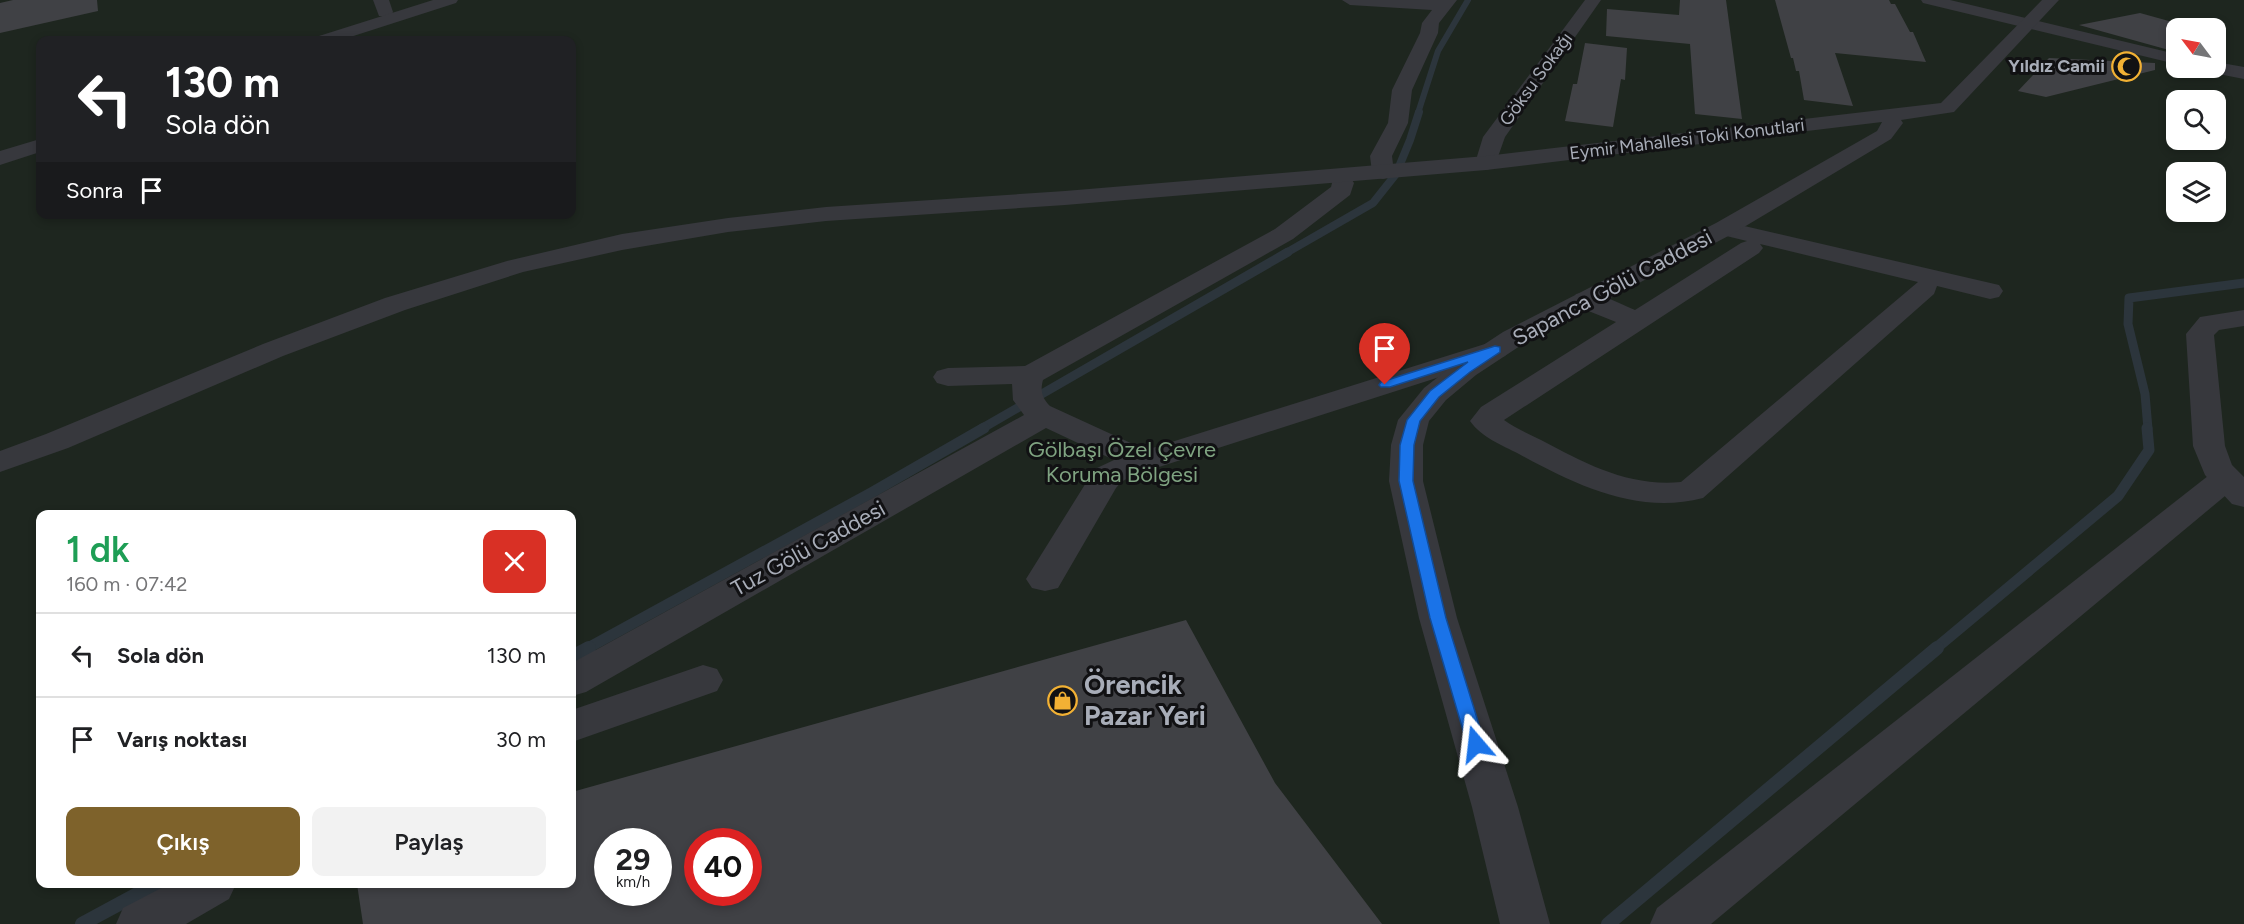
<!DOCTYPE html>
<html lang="tr">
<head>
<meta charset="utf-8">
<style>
	:root { --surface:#fff; --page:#f2f2f2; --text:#202124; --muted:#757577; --line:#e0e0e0; --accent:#7e622b }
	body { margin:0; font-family:Figtree,sans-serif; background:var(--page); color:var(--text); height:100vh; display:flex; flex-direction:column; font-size:22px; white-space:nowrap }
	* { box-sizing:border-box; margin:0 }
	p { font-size:20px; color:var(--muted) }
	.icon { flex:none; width:33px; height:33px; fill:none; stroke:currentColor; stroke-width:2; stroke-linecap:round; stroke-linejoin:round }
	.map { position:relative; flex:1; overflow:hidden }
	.sheet { position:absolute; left:36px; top:510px; width:540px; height:378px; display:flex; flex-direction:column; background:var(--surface); border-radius:12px; box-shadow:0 3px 9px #0003 }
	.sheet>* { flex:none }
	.banner { position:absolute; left:36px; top:36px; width:540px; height:183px; border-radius:12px; box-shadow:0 3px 9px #0003; background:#202124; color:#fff; overflow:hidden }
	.needle { width:39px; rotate:302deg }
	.fabs { position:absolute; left:2166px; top:18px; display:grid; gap:12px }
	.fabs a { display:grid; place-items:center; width:60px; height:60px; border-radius:12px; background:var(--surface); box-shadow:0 3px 9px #0003; font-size:30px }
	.speed { position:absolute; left:594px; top:828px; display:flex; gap:12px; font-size:30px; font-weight:700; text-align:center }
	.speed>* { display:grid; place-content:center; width:78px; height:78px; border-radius:50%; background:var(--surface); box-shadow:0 3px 9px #0003; line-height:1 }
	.speed small { font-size:15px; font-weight:400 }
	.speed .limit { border:9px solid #d22; background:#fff; color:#111 }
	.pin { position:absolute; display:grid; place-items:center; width:51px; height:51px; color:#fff; margin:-62px -26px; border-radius:50% 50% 50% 0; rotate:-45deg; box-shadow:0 0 6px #0007 }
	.pin .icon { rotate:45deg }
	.me { position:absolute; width:66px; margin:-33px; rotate:343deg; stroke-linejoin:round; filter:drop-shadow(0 0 4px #0008) }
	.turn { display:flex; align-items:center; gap:21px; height:126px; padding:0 30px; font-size:27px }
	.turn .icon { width:78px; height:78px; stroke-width:2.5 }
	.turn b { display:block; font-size:42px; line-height:51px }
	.then { display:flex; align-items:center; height:57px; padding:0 30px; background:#0003; gap:12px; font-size:22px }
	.round { display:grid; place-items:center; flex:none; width:63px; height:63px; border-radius:12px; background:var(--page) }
	.summary { display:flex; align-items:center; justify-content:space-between; height:102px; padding:0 30px }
	h1 { font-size:36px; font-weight:600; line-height:45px; color:#1e9e55 }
	.action { display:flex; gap:12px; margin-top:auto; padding:12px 30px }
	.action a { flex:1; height:69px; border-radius:12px; background:var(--accent); color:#fff; font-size:24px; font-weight:600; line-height:69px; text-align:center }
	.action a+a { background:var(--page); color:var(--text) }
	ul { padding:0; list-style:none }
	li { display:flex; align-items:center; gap:18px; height:84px; padding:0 30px; border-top:2px solid var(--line) }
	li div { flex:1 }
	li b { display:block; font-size:22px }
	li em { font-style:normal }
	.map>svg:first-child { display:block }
</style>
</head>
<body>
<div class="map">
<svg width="2244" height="924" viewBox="0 0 2244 924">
	<rect width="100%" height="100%" fill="#161618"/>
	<path fill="#1e261f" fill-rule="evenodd" d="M0,0h2244v924h-2244zM2176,28h40v40h-40zM40,40h532v174h-532zM2176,100h40v40h-40zM2176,172h40v40h-40zM40,514h532v370h-532zM608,842h50v50h-50zM698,842h50v50h-50z"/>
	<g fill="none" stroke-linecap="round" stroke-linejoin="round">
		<path stroke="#2c353c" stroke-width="6" d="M1418,113l20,-62 30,-51"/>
		<path stroke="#2c353c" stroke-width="8" d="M1286,253l87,-50 23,-29 14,-34 9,-28"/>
		<g stroke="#2c353c" stroke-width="9">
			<path d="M981,429l307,-177"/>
			<path d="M2148,429l-3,-35 -17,-70 1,-26 115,-15"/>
		</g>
		<g stroke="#2c353c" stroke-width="11">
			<path d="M586,649l285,-156 113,-65"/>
			<path d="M1935,649l183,-153 31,-46 -2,-22"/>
		</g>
		<g stroke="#2c353c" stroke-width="14">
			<path d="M572,657l17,-9"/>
			<path d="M82,924l74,-40"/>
			<path d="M1608,924l329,-276"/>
		</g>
	</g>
	<g fill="#404145" fill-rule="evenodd">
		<path d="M13,0h84l1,11 -98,22v-30z"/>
		<path d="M1680,0h46l16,119 -47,-5 -5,-70 -84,-8 1,-27 72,6z"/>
		<path d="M1775,0h114l2,4h4l15,28h3l13,30 -91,-9 18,53 -49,-6 -5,-29h-3l-3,-13h-2z"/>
		<path d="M2140,13l36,10v29l-97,-27z"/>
		<path d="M1585,43l42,5 -2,32 -4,-1 -8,48 -48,-6 8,-37h4z"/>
		<path d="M2049,58l106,5v7l-109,27 -28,-6z"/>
		<path d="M1186,620l89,163 107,141h-1019l-6,-40h215v-92zM608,842h50v50h-50zM698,842h50v50h-50z"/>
	</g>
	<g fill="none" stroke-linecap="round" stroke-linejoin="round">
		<g fill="#37383d" fill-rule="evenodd">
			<path d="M373,0h16l4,12 -2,4h-12z"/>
			<path d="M1342,0h115l-18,23 -1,10 -26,57 -4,33 -16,33 2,16 -3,5 -8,2 -8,-2 -3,-5 -2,-16 18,-33 4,-33 28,-57 2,-10 10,-13 -82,-5z"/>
			<path d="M1585,0h16l-96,137 -11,31 -8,2 -8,-2 -3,-5 8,-26z"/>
			<path d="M1921,0h29l226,54v10l-253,-61z"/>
			<path d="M2216,62l28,5v12l-36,-7 -2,-4h10z"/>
			<path d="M1338,169l8,2 8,12 -4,12 -57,44 -250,141c-3,11 -1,18 7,26l96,44 339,-106 10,-3 10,3 4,6 -4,6 -371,119 -13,7 -5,6 -58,100 -13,3 -13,-3 -6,-9 63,-101 8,-10 17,-8 -68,-32 -460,264 -14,4v-33l452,-248 -11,-15 -1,-16 -64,2 -11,-3 -4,-6 4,-6 11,-3 77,-2 250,-137 56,-42 1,-4 -5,-7 3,-5z"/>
			<path d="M1727,222l272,63 4,6 -4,6 -9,2 -53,-13 -3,8 -231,204c-66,17 -127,-13 -184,-44 -17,-9 -37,-16 -49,-33l11,-14 135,-85 -40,-16 -4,-6 4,-6c20,-5 41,9 59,16l106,-67 6,-2 -29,-7 -3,-5 3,-5zM1760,244l158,38 -237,200c-52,5 -95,-18 -140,-42 -12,-6 -26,-12 -37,-20l255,-167 4,-5z"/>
			<path d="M2225,469l12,3 5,7 -5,7 -526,438h-61l7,-16 556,-436z"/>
			<path d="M703,665l14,4 6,11 -6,11 -145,51v-32z"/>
			<path d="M169,884h67l-7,15 -43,25h-70l7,-16z"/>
		</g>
		<g fill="#37383d" fill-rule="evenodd">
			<path d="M433,0h25l-2,3 -115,37h-25l3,-4z"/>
			<path d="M2042,0h17l-105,112 -53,8 2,3 -12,16 -157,94 -211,111 -47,31 -30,25 -17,21 -6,24v36l34,137 61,189 32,117h-50l-28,-117 -53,-189 -30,-137 2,-36 7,-25 26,-32 32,-25 47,-31 213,-109 161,-92 5,-9 -396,48 -421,35 -239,16 -98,11 -106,18 -99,22 -118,38 -122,46 -215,92 -68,24v-21l46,-17 217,-90 122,-46 122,-37 115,-27 106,-16 98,-11 239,-16 421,-35 455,-53z"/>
			<path d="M40,139v13l-40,13v-14z"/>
			<path d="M2244,310v16l-25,4 -5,5 11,111 7,19 12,12v30l-12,-3 -27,-29 -12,-29 -7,-112 14,-17z"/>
		</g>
	</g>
	<path fill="#1a73e8" stroke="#114b97" stroke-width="1.5" d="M1495,346l5,1v5l-30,20 -31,25 -19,24 -6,24 -1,36 33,137 39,126 -3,5 -6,2 -6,-2 -3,-5 -37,-126 -31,-137 1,-36 7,-25 23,-29 38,-29 -78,25h-9l-2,-2 2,-3z"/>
	<defs>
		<symbol id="mosque-ring" viewBox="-11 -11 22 22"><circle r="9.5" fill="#111113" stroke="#f2b134" stroke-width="1.5"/><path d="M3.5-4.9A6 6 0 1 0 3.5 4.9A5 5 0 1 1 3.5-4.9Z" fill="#f2b134"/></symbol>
		<symbol id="shop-ring" viewBox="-11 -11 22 22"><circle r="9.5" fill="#111113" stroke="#f2b134" stroke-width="1.5"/><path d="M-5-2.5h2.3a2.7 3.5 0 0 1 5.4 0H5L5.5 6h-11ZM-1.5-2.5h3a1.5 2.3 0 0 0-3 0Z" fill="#f2b134"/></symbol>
	</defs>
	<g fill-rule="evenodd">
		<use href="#mosque-ring" x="2110" y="50" width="33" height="33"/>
		<use href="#shop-ring" x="1046" y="684" width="33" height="33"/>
	</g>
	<g text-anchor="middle" stroke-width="6" stroke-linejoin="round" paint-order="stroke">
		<g font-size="18" font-weight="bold" fill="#a8adb8" stroke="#111113" text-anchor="end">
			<text x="2105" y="72">Yıldız Camii</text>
		</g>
		<g font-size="18" fill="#a8adb8" stroke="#111113">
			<text transform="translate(1536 79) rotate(-54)" y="6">Göksu Sokağı</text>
			<text transform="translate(1687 139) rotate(-7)" y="6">Eymir Mahallesi Toki Konutlari</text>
		</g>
		<g font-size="22" fill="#a8adb8" stroke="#111113">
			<text transform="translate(1612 287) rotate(-28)" y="8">Sapanca Gölü Caddesi</text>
			<text transform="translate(808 548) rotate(-29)" y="8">Tuz Gölü Caddesi</text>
		</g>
		<g font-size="22" fill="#7fa381" stroke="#111113">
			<text x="1122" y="457">Gölbaşı Özel Çevre<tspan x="1122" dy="25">Koruma Bölgesi</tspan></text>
		</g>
		<g font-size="27" font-weight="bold" fill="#a8adb8" stroke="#111113" text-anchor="start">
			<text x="1084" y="694">Örencik<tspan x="1084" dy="31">Pazar Yeri</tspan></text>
		</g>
	</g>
</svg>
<div class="fabs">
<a><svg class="needle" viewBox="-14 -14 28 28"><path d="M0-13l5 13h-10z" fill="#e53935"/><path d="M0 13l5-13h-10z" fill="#757577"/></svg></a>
<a><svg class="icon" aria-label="search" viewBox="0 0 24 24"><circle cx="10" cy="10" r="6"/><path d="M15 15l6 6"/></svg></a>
<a><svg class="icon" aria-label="layers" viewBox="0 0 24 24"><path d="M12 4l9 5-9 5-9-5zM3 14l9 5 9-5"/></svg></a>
</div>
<div class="speed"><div>29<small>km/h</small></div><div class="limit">40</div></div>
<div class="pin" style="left:1385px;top:385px;background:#d93025"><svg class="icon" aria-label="arrive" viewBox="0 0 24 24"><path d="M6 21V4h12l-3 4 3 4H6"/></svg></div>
<svg class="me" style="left:1476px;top:744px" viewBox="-20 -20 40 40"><path d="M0-17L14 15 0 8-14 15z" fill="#1a73e8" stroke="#fff" stroke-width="4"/></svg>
<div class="banner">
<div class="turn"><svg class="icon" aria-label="left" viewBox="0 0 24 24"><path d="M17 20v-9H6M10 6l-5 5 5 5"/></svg><div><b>130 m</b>Sola dön</div></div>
<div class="then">Sonra<svg class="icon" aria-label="arrive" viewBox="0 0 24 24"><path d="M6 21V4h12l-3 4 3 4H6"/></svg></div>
</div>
<section class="sheet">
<div class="summary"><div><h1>1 dk</h1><p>160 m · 07:42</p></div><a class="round" style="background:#d93025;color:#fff"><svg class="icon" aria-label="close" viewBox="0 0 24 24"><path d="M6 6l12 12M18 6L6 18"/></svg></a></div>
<ul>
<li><svg class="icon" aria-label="left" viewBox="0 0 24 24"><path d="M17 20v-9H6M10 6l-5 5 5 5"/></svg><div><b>Sola dön</b></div><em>130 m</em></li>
<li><svg class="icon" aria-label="arrive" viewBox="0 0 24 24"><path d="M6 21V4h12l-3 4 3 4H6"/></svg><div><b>Varış noktası</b></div><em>30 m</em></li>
</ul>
<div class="action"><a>Çıkış</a><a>Paylaş</a></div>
</section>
</div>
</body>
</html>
